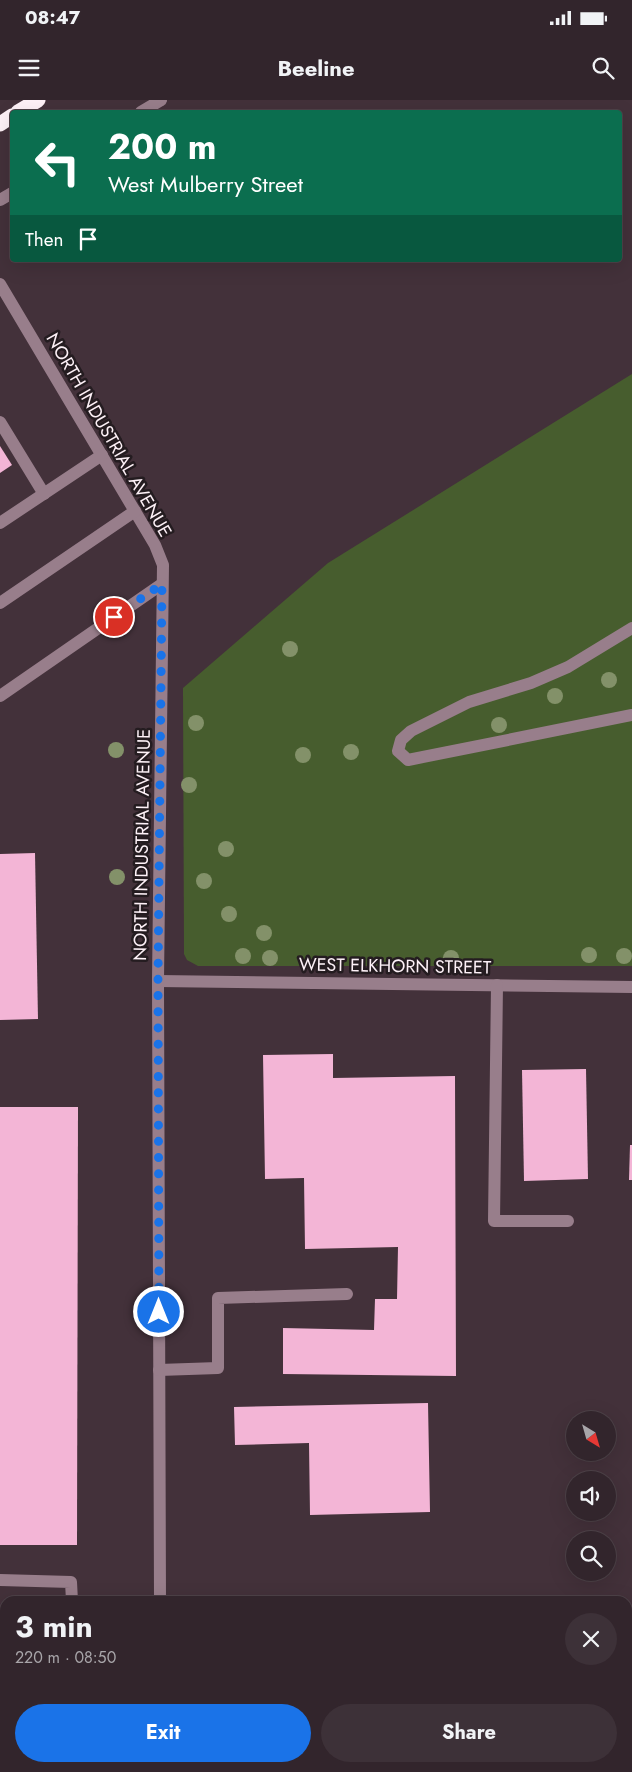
<!DOCTYPE html>
<html lang="en">
<head>
<meta charset="utf-8">
<style>
	:root { --surface:#32252c; --page:#3d3138; --text:#f1f3f6; --muted:#a8a5a9; --line:#4d4248; --accent:#1a73e8 }
	body { margin:0; font-family:Jost,sans-serif; background:var(--page); color:var(--text); height:100vh; display:flex; flex-direction:column; font-size:19px; white-space:nowrap }
	* { box-sizing:border-box; margin:0 }
	p { font-size:16px; color:var(--muted) }
	.icon { flex:none; width:28px; height:28px; fill:none; stroke:currentColor; stroke-width:2; stroke-linecap:round; stroke-linejoin:round }
	.map { position:relative; flex:1; overflow:hidden }
	.sheet { position:absolute; left:0px; top:1496px; width:632px; height:176px; display:flex; flex-direction:column; background:var(--surface); border-radius:15px 15px 0 0; box-shadow:0 5px 20px #0002,0 0 0 1px var(--line) }
	.sheet>* { flex:none }
	.guide { position:absolute; left:10px; top:10px; width:612px; height:152px; border-radius:5px; box-shadow:0 5px 20px #0002,0 0 0 1px var(--line); background:#0b6e4f; color:#fff; overflow:hidden }
	.needle { width:32px; rotate:143deg }
	.tools { position:absolute; left:566px; top:1311px; display:grid; gap:10px }
	.tools a { display:grid; place-items:center; width:50px; height:50px; border-radius:50%; background:var(--surface); box-shadow:0 5px 20px #0002,0 0 0 1px var(--line); font-size:25px }
	.pin { position:absolute; display:grid; place-items:center; width:42px; height:42px; color:#fff; margin:-21px; border:2px solid #fff; border-radius:50%; box-shadow:0 1px 5px #0007 }
	.me { position:absolute; width:55px; margin:-28px; rotate:0deg; stroke-linejoin:round; filter:drop-shadow(0 0 4px #0008) }
	.turn { display:flex; align-items:center; gap:18px; height:105px; padding:0 15px; font-size:22px }
	.turn .icon { width:65px; height:65px; stroke-width:2.5 }
	.turn b { display:block; font-size:35px; line-height:42px }
	.then { display:flex; align-items:center; height:48px; padding:0 15px; background:#0003; gap:10px; font-size:19px }
	.round { display:grid; place-items:center; flex:none; width:52px; height:52px; border-radius:26px; background:var(--page) }
	.overview { display:flex; align-items:center; justify-content:space-between; height:85px; padding:0 15px }
	h1 { font-size:30px; font-weight:700; line-height:38px }
	.action { display:flex; gap:10px; margin-top:auto; padding:10px 15px }
	.action a { flex:1; height:58px; border-radius:30px; background:var(--accent); color:#fff; font-size:20px; font-weight:700; line-height:58px; text-align:center }
	.action a+a { background:var(--page); color:var(--text) }
	.status { display:flex; justify-content:space-between; align-items:center; height:35px; padding:0 25px; background:var(--surface); direction:ltr }
	.status svg { height:14px; fill:currentColor }
	header { display:flex; justify-content:space-between; align-items:center; height:65px; padding:0 15px; background:var(--surface); font-size:22px; font-weight:700 }
	.map>svg:first-child { display:block }
</style>
</head>
<body>
<div class="status"><b>08:47</b><svg viewBox="0 0 49 12"><path d="M0 12V9h3v3zM5 12V6h3v6zM10 12V3h3v9zM15 12V0h3v12zM26 1h20v11H26zM47 4h2v5h-2z"/></svg></div>
<header><svg class="icon" aria-label="menu" viewBox="0 0 24 24"><path d="M4 6h16M4 12h16M4 18h16"/></svg>Beeline<svg class="icon" aria-label="search" viewBox="0 0 24 24"><circle cx="10" cy="10" r="6"/><path d="M15 15l6 6"/></svg></header>
<div class="map">
<svg width="632" height="1672" viewBox="0 0 632 1672">
	<rect width="100%" height="100%" fill="#43313a"/>
	<path fill="#475d2e" d="M632,274v592h-434l-11,-6 -3,-6 -1,-266 145,-125z"/>
	<g fill="#f3b5d6">
		<path d="M0,346l12,19 -12,8z"/>
		<path d="M35,753l3,166 -38,1v-166z"/>
		<path d="M333,954v24l122,-2 1,300 -173,-2v-46l91,2 1,-31h22l1,-52 -93,2 -1,-71 -39,1 -2,-124z"/>
		<path d="M586,969l2,110 -64,2 -2,-111z"/>
		<path d="M0,1007h78l-1,438h-77z"/>
		<path d="M630,1045h2v35h-3z"/>
		<path d="M428,1303l2,109 -120,3 -1,-72 -74,2 -1,-38z"/>
		<path d="M628,1536h4v136h-14l1,-4h9z"/>
	</g>
	<g fill="none" stroke-linecap="round" stroke-linejoin="round">
		<g stroke="#987e8b" stroke-width="12">
			<path d="M141,12l20,-12"/>
			<path d="M0,100l12,-7"/>
			<path d="M0,184l155,261 8,20 -5,416 2,620"/>
			<path d="M0,322l44,72"/>
			<path d="M0,423l102,-68"/>
			<path d="M0,503l135,-92"/>
			<path d="M632,528l-64,39 -37,16 -62,19 -58,29 -10,9 -3,11 10,9 224,-45"/>
			<path d="M0,596l162,-112"/>
			<path d="M158,881l474,6"/>
			<path d="M497,885l-3,236h74"/>
			<path d="M159,1270l59,-2v-70l129,-4"/>
			<path d="M0,1480l71,2 1,19"/>
			<path d="M82,1668l1,4"/>
			<path d="M160,1668v4"/>
			<path d="M214,1672v-4"/>
		</g>
		<g stroke="#fef1f7" stroke-width="15">
			<path d="M18,12l20,-12"/>
			<path d="M0,24l12,-8"/>
		</g>
	</g>
	<g fill="#839169">
		<circle cx="290" cy="549" r="8"/>
		<circle cx="609" cy="580" r="8"/>
		<circle cx="555" cy="596" r="8"/>
		<circle cx="196" cy="623" r="8"/>
		<circle cx="499" cy="625" r="8"/>
		<circle cx="116" cy="650" r="8"/>
		<circle cx="351" cy="652" r="8"/>
		<circle cx="303" cy="655" r="8"/>
		<circle cx="189" cy="685" r="8"/>
		<circle cx="226" cy="749" r="8"/>
		<circle cx="117" cy="777" r="8"/>
		<circle cx="204" cy="781" r="8"/>
		<circle cx="229" cy="814" r="8"/>
		<circle cx="264" cy="833" r="8"/>
		<circle cx="589" cy="855" r="8"/>
		<circle cx="243" cy="856" r="8"/>
		<circle cx="624" cy="856" r="8"/>
		<circle cx="270" cy="858" r="8"/>
		<circle cx="451" cy="858" r="8"/>
	</g>
	<g fill="none" stroke-linecap="round" stroke-linejoin="round">
		<path stroke="#1a73e8" stroke-width="9" stroke-dasharray="0 16.2" d="M114,517l48,-33 -4,396 1,332"/>
	</g>
	<g text-anchor="middle" stroke-width="5" stroke-linejoin="round" paint-order="stroke">
		<g font-size="18" fill="#fdf1f7" stroke="#241c20">
			<text transform="translate(109 335) rotate(60)" y="6">NORTH INDUSTRIAL AVENUE</text>
			<text transform="translate(142 745) rotate(-89)" y="6">NORTH INDUSTRIAL AVENUE</text>
			<text transform="translate(395 866) rotate(1)" y="6">WEST ELKHORN STREET</text>
		</g>
	</g>
</svg>
<div class="tools">
<a><svg class="needle" viewBox="-14 -14 28 28"><path d="M0-13l5 13h-10z" fill="#e53935"/><path d="M0 13l5-13h-10z" fill="#a8a5a9"/></svg></a>
<a><svg class="icon" aria-label="sound" viewBox="0 0 24 24"><path d="M4 9h4l5-4v14l-5-4H4zM17 9q2 3 0 6"/></svg></a>
<a><svg class="icon" aria-label="search" viewBox="0 0 24 24"><circle cx="10" cy="10" r="6"/><path d="M15 15l6 6"/></svg></a>
</div>
<div class="pin" style="left:114px;top:517px;background:#d93025"><svg class="icon" aria-label="arrive" viewBox="0 0 24 24"><path d="M6 21V4h12l-3 4 3 4H6"/></svg></div>
<svg class="me" style="left:159px;top:1212px" viewBox="-20 -20 40 40"><circle r="17" fill="#1a73e8" stroke="#fff" stroke-width="3"/><path d="M0-11L8 9 0 5-8 9z" fill="#fff"/></svg>
<div class="guide">
<div class="turn"><svg class="icon" aria-label="left" viewBox="0 0 24 24"><path d="M17 20v-9H6M10 6l-5 5 5 5"/></svg><div><b>200 m</b>West Mulberry Street</div></div>
<div class="then">Then<svg class="icon" aria-label="arrive" viewBox="0 0 24 24"><path d="M6 21V4h12l-3 4 3 4H6"/></svg></div>
</div>
<section class="sheet">
<div class="overview"><div><h1>3 min</h1><p>220 m · 08:50</p></div><a class="round"><svg class="icon" aria-label="close" viewBox="0 0 24 24"><path d="M6 6l12 12M18 6L6 18"/></svg></a></div>
<div class="action"><a>Exit</a><a>Share</a></div>
</section>
</div>
</body>
</html>
